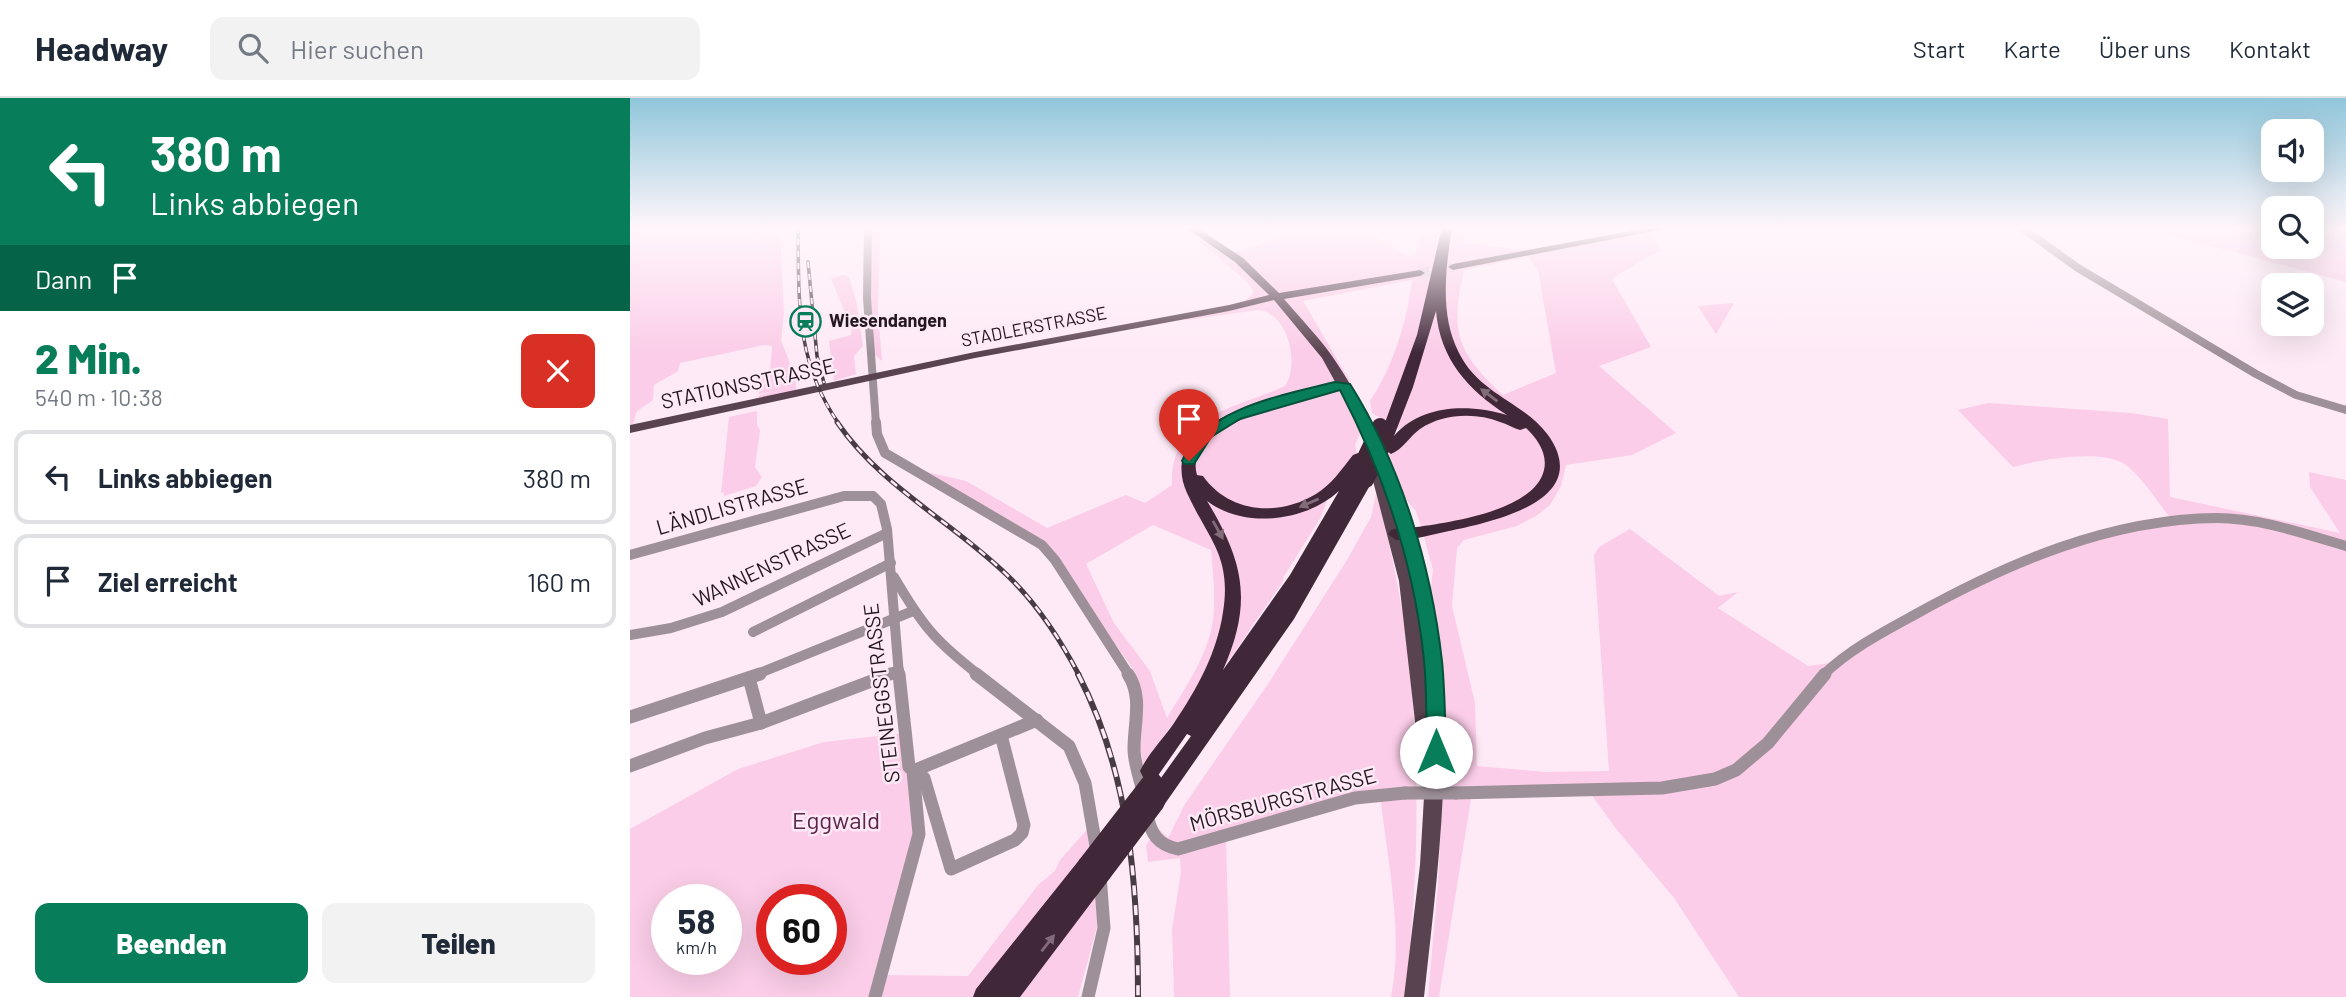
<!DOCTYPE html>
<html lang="de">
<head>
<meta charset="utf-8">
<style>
	:root { --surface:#fff; --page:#f2f2f3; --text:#1f2937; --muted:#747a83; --line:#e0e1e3; --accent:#077d5a }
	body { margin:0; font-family:Barlow,sans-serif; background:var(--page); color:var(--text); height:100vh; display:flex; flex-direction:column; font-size:26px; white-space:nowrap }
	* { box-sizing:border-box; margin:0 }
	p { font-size:23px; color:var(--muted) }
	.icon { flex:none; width:38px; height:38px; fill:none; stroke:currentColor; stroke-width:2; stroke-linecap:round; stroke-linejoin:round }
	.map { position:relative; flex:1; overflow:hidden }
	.details { display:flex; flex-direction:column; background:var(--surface); width:630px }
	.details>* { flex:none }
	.banner { background:#077d5a; color:#fff; overflow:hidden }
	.controls { position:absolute; left:1631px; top:21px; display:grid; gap:14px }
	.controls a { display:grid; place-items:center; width:63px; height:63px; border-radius:14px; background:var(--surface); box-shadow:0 7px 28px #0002; font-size:35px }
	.speed { position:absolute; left:21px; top:786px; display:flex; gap:14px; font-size:35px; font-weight:700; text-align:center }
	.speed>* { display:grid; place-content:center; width:91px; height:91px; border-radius:50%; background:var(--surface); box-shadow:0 7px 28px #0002; line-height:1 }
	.speed small { font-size:18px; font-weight:400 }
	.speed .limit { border:10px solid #d22; background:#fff; color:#111 }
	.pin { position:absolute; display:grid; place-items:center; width:60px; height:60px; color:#fff; margin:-72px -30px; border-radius:50% 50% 50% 0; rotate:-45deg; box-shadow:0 0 7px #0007 }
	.pin .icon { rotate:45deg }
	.me { position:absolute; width:77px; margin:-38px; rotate:0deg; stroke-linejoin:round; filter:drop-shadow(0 0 5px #0008) }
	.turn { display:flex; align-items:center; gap:24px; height:147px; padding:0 35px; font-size:32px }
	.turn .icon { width:91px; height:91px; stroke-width:2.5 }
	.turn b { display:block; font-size:49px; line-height:60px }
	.then { display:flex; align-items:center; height:66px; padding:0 35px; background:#0003; gap:14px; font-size:26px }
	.round { display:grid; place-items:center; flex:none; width:74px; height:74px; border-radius:14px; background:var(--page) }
	.head { display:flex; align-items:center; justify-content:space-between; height:119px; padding:0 35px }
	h1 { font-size:42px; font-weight:800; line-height:52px; color:var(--accent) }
	.primary-button { display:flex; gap:14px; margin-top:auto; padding:14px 35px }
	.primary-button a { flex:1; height:80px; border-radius:14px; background:var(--accent); color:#fff; font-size:28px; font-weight:800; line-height:80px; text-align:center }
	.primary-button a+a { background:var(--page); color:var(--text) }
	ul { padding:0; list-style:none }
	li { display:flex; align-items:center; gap:21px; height:94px; margin:0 14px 10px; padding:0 21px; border:4px solid var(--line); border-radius:14px }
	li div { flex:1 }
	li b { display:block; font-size:26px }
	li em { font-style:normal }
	header { display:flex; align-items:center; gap:42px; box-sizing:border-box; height:98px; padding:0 35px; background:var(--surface); border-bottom:2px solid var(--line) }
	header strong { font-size:33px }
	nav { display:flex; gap:38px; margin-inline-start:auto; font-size:24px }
	.search { width:490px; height:63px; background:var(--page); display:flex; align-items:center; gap:18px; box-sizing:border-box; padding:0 24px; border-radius:14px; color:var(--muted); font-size:26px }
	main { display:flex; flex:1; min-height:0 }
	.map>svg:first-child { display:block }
</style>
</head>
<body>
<header>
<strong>Headway</strong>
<div class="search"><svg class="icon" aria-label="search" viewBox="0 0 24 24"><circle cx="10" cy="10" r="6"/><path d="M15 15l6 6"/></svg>Hier suchen</div>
<nav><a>Start</a><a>Karte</a><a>Über uns</a><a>Kontakt</a></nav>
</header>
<main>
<section class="details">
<div class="banner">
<div class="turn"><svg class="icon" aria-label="left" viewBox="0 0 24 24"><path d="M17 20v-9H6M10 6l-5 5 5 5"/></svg><div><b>380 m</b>Links abbiegen</div></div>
<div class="then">Dann<svg class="icon" aria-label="arrive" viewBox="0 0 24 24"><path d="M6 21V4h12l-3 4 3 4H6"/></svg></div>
</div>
<div class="head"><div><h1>2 Min.</h1><p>540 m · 10:38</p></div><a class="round" style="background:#d93025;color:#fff"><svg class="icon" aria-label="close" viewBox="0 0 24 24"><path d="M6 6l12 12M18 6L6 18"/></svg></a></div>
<ul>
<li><svg class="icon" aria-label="left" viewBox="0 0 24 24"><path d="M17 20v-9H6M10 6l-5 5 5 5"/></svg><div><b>Links abbiegen</b></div><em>380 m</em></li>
<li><svg class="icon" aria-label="arrive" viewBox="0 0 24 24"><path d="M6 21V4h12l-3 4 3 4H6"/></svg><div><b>Ziel erreicht</b></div><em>160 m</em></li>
</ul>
<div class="primary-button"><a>Beenden</a><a>Teilen</a></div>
</section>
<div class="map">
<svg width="1716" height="899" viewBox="0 0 1716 899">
	<rect width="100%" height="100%" fill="#feeaf6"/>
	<g fill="#fbcde8" fill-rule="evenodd">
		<path d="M0,129h149l-6,6 -31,7 38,-5 4,78 -3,27 14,37 1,13 -45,13 9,-8 14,-4 -15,3 1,-19 10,-3 2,-26 -8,-1 -84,18 -2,8 -24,14 -1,15 -16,11 -4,13 -3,1z"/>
		<path d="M238,129h12l-2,85 4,49 -10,-9z"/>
		<path d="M683,129h44l49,28 8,2 9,-30h41l-1,16 62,7 129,-23 -5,5 13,19 -19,8 -31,20 39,68 -52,19 77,67 -44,22 -66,10 -5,21 -11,19 -14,11 -19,10 -53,14 -7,8 -5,58 23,97 2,63 69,6 63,-1 -15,-216 5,-8 31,-18 89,67 19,-4 -20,16 90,58 29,-4 95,-58 161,-70 79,-14c-14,-17 -28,-41 -46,-55 -23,-17 -87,-5 -113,2l-55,-57 30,-7 143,10 37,6 2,78 170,36 -30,-46 -1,-15 37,8v517h-607l-65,-99 -57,-68 -29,-40 -116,3 -33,204h-11l10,-114 4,-79 -12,-209 3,-25 -10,-37 -7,-22 -12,-14 -17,-42 15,-24 -30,-18 -2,-12c23,-34 37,-80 42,-121l-109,21 66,113 -14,31 3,13 -37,40 6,2 -6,17 -38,61 1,2 -66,96 9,-93 -7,56 -27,57 -50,69 -5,-29 -3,-64 -80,-112 -13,-15 -120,-74 44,10 81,47 79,-33 19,8 27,-18c-2,-71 64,-76 113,-99 15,-22 3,-74 -27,-76l-71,10 -6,-3 60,-13 13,-12 -6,-9 -48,-41 -1,-7 30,20zM898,159l10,13 18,103 -53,22c-47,-43 -53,-64 -39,-125zM523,427l58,25c2,26 6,55 0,81 -8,32 -28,60 -44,87l-17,-47 -36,-48 -28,-59z"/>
		<path d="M1511,129h132v20h39v-20h34v55z"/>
		<path d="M213,177l6,2 7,23 7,46 -9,10 2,18 -22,7 -5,-40 22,-6 1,-17 -7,-5 -14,-35z"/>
		<path d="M1104,205l-18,31 -18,-28z"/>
		<path d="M127,313v14l3,5 -5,37 7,10 -6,9 -32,10v-4l-3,1 8,-76z"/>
		<path d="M746,396c47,162 48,336 29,503h-14c13,-65 -4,-138 -11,-203l-154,41 4,162h-56l-2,-68 9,-57 -1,-14 -32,4 -2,-17 12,-17 10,10 17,-34 83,-120 79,-124 24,-43z"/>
		<path d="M275,635l14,101 -36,141 85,1 71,-92 16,-13 5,-11 33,-37 11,78 -26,96h-448v-168l108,-60 86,-27zM37,802h59v59h-59zM142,802h59v59h-59z"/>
	</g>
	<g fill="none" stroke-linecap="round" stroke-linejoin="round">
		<path stroke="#ddcad6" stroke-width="10" stroke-dasharray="10 5" stroke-linecap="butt" d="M790,175l33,-6"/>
		<g stroke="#9e9098" stroke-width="8">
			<path d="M238,129l-1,71 9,126"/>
			<path d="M1391,129l57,41 178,106 40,21 50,15"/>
		</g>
		<g stroke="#9e9098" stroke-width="10">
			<path d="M246,324l1,12 8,19 157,92 13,15 74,115"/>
			<path d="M0,457l214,-59h29l8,8 6,25 12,146"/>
			<path d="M264,479c28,48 41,64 85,98"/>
			<path d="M123,534l138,-69"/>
			<path d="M0,537l41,-7 51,-16 165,-79"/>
			<path d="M125,577l158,-64"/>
			<path d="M255,577l14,-5"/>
			<path d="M1193,577c27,-26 60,-43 93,-61 92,-51 193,-95 301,-96 44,0 87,16 129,28"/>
		</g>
		<g stroke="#9e9098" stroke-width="13">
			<path d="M269,576l10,93 15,11 27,91 64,-29 7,-7 2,-8 -23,-90"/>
			<path d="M346,576l93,72 16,37 12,69"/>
			<path d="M498,576c15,23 6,48 6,75 0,14 6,29 9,43"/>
			<path d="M119,580l12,45"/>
			<path d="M0,619l130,-43"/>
			<path d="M0,668l75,-28 56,-15 129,-49"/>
			<path d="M283,673l124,-51"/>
			<path d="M826,695l206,-5 53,-9 21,-9 32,-27 57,-69"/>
			<path d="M517,717c4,19 11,30 31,34l177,-51 50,-5"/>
			<path d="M245,899l44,-163 -6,-63"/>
			<path d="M458,899l16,-69 -4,-53"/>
		</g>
		<g fill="#5a4350" fill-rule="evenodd">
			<path d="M555,129h11l47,31 36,35 141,-23 5,3 -5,3 -136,23c16,19 34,37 48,57 28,40 51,91 68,137 19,56 35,112 41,170 10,111 -5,224 -17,334h-20l16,-132 5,-85 -4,-6 -22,-193 -27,-104 7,-4 -8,-26 -49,-89 -48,-58 -45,11 -254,47 -345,75v-8l345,-73 254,-47 40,-10 -34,-33z"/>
			<path d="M1023,129h22l-222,43 -5,-3 5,-3z"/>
		</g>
		<g fill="#412838" fill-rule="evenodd">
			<path d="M812,129h10c-6,41 -13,87 7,126 21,42 65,49 89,82 47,66 -57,87 -99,96 -18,4 -35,9 -53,9l-8,-6 3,-4c8,-3 17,-2 26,-3 35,-5 118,-17 127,-57 4,-16 -7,-32 -18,-42l-6,2c-7,-2 -13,-6 -20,-8 -25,-10 -58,-8 -80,7 -10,7 -18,21 -29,25l-7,-5 4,-6 -7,-1 -2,-3 38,-104zM806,213c4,48 32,79 71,104 -38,-11 -85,-11 -113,21l19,-49z"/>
			<path d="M705,284l15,2 2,3c-7,6 -17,3 -25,5 -33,9 -145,34 -130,83l6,1c26,37 75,41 113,18 15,-9 26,-25 37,-39l5,-2 7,5 -6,8 6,5 -3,5h9l2,4 -79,139 -132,189 -7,3 -7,-3 -3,-6 3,-6 43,-60 -4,-2 -30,43 -7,3 -7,-3 -3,-6c8,-17 23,-32 34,-48 23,-34 43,-70 49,-111 9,-56 -15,-73 -36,-119 -34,-75 99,-99 148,-111zM709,393l-49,84 -67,95c30,-68 21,-108 -16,-169 37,28 98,21 132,-10z"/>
			<path d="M457,758l7,3 3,7 -6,12 6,3 4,7 -4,7 -77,102h-47l3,-8 104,-130z"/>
		</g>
		<defs>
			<g id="rail-far2">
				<path d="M168,129c1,73 -3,134 41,197"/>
				<path d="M178,164l9,94 7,27"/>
			</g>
			<path id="rail-far1" d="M207,324c44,65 116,100 171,154 30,29 52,63 71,99"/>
			<path id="rail" d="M448,576c52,100 60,212 60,323"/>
		</defs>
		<use href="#rail-far2" stroke="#483c44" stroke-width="3.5"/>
		<use href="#rail-far1" stroke="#483c44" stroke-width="5"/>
		<use href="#rail" stroke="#483c44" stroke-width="6"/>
		<use href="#rail-far2" stroke="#feeaf6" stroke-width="2" stroke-dasharray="6" stroke-linecap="butt"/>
		<use href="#rail-far1" stroke="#feeaf6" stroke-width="2.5" stroke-dasharray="8" stroke-linecap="butt"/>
		<use href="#rail" stroke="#feeaf6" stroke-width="3.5" stroke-dasharray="10" stroke-linecap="butt"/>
		<path stroke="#9e9098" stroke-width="13" d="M775,695h51"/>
		<g stroke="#412838" stroke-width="16">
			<path d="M731,368l19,-40"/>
			<path d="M736,382l20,-41"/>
		</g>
		<g stroke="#412838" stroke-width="20">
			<path d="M457,768l65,-84"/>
			<path d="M460,790l65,-86"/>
		</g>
	</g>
	<defs><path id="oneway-solid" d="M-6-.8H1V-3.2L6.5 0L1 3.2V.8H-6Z" transform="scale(1.75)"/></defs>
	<g fill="#836c7a">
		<use href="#oneway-solid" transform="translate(859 297) rotate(-143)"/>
		<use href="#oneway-solid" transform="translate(679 405) rotate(157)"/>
		<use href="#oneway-solid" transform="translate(588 432) rotate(61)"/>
		<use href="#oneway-solid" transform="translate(418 845) rotate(-52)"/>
	</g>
	<linearGradient id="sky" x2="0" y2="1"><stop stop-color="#90c6db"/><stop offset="0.51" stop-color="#fff6fb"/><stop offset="1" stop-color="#fff6fb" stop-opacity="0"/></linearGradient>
	<rect width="1716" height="255" fill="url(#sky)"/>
	<path fill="#077d5a" stroke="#05513a" stroke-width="2" d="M705,284l15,2c51,81 81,181 92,277 3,30 3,61 4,91l-3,6 -7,2 -7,-2 -2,-6c-1,-31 0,-62 -3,-92 -10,-96 -39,-184 -84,-270l-100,29 -29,18 -17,27h-10l-2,-3c22,-53 102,-66 153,-79z"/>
	<defs>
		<symbol id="station-ring" viewBox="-11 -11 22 22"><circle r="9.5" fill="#feeaf6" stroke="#077d5a" stroke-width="1.5"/><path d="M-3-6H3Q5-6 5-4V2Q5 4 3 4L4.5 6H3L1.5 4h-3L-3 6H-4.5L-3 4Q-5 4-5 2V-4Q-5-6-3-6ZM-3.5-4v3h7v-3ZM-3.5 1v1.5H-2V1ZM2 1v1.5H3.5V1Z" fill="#077d5a"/></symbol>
	</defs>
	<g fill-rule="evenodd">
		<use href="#station-ring" x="158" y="206" width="35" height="35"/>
	</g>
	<g text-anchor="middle" stroke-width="5" stroke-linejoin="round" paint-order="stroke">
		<g font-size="18" font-weight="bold" fill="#23181f" stroke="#feeaf6" text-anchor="start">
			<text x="199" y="229">Wiesendangen</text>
		</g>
		<g font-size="18" fill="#23181f" stroke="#feeaf6">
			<text transform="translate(404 229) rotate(-11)" y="6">STADLERSTRASSE</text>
		</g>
		<g font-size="21" fill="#23181f" stroke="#feeaf6">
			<text transform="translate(118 286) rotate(-12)" y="7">STATIONSSTRASSE</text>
			<text transform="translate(102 409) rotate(-16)" y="7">LÄNDLISTRASSE</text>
			<text transform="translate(142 467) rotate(-25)" y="7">WANNENSTRASSE</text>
			<text transform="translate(252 595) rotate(-97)" y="7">STEINEGGSTRASSE</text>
			<text transform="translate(653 702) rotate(-15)" y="7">MÖRSBURGSTRASSE</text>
		</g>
		<g font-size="24" fill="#5b2549" stroke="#feeaf6">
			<text x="206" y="731">Eggwald</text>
		</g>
	</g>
</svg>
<div class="controls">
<a><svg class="icon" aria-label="sound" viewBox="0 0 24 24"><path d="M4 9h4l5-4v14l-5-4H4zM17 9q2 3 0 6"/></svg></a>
<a><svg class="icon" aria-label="search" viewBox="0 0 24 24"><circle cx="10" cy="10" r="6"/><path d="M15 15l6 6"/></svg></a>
<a><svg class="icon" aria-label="layers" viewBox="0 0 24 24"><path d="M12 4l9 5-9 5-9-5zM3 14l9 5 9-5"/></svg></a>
</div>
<div class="speed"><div>58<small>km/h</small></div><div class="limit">60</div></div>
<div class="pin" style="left:559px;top:363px;background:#d93025"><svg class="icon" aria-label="arrive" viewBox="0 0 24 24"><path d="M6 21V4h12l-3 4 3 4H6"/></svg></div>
<svg class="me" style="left:806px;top:654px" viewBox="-20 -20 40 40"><circle r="19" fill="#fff"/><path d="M0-13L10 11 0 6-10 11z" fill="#077d5a"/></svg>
</div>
</main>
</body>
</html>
